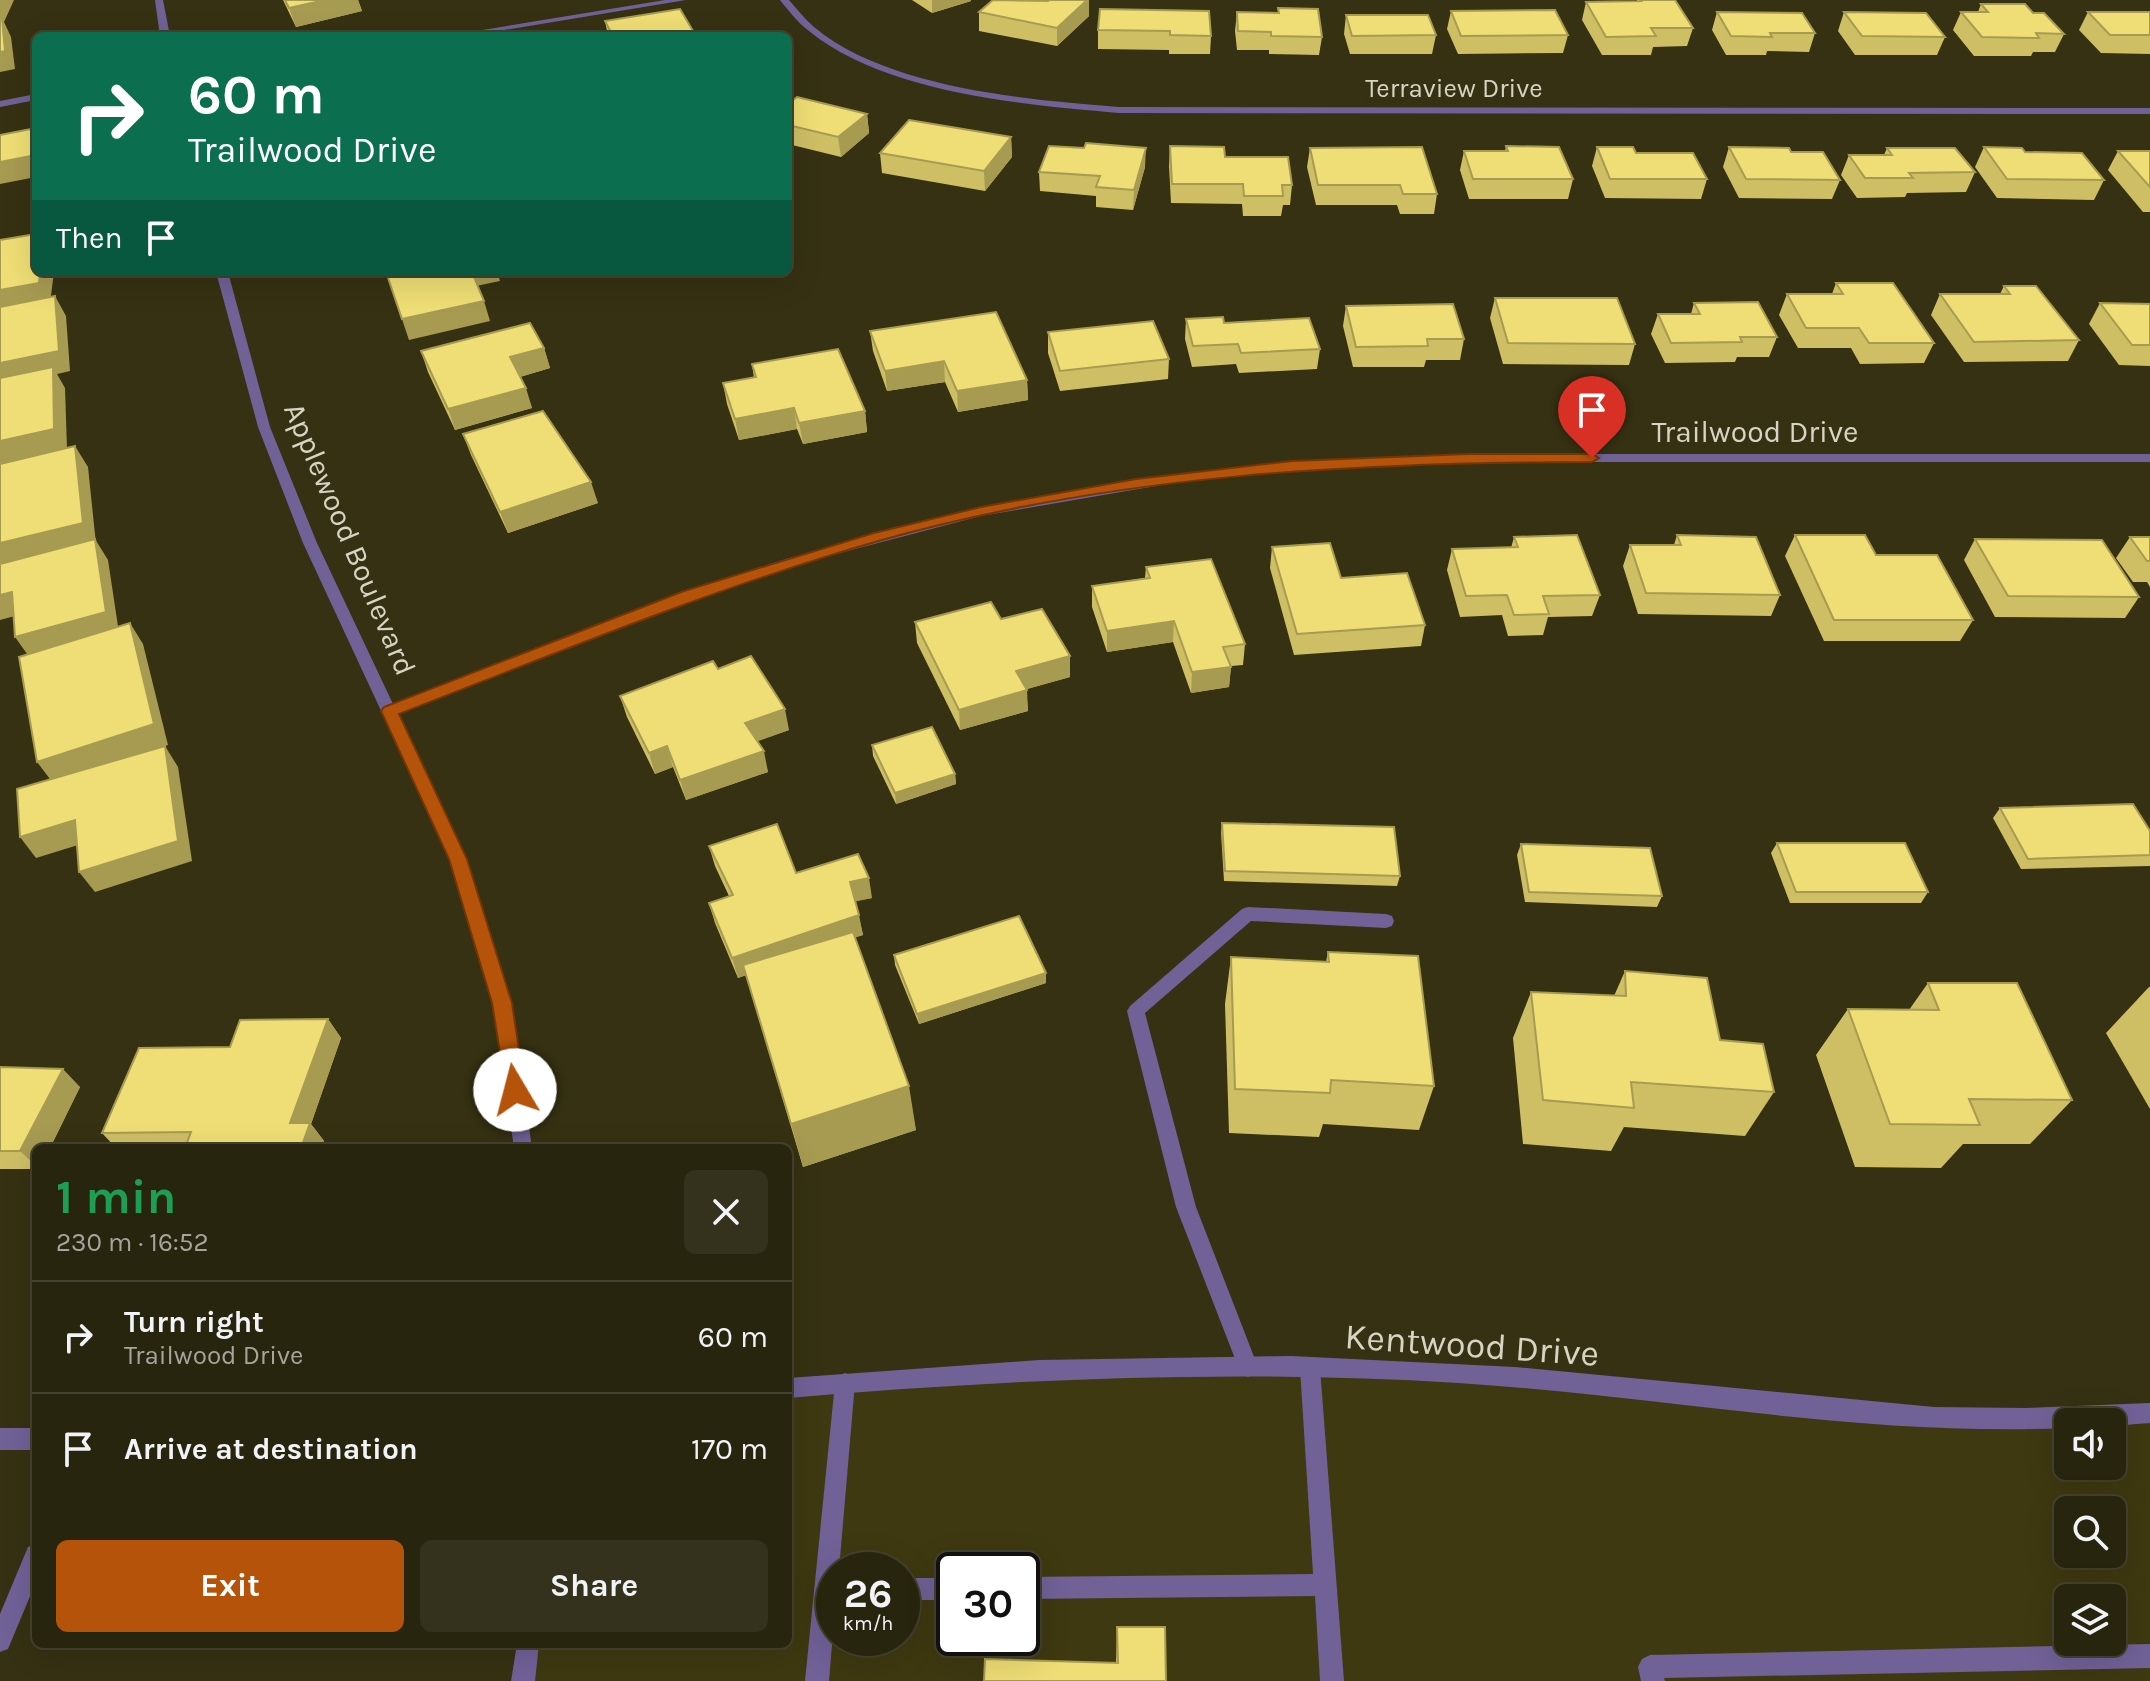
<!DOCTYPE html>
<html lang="en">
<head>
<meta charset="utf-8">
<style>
	:root { --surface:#28250e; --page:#34311c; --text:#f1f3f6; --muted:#a5a59e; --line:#44422e; --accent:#b45309 }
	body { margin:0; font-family:Karla,sans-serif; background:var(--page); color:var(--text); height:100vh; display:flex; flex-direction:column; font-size:30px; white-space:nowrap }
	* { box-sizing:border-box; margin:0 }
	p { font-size:26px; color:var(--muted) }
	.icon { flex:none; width:44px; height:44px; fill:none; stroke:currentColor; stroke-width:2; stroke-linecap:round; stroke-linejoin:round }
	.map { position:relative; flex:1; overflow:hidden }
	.sheet { position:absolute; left:32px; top:1144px; width:760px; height:504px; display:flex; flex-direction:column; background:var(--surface); border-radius:12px; box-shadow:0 8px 32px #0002,0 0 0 2px var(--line) }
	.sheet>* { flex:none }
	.hud { position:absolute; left:32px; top:32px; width:760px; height:244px; border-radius:12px; box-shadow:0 8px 32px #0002,0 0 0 2px var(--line); background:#0b6e4f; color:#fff; overflow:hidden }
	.tools { position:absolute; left:2054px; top:1408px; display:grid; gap:16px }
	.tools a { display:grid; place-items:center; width:72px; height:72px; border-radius:12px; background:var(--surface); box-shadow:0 8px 32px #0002,0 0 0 2px var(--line); font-size:40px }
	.speed { position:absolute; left:816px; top:1552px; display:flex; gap:16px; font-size:40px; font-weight:700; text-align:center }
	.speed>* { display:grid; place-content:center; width:104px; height:104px; border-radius:50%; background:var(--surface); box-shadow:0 8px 32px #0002,0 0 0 2px var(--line); line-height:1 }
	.speed small { font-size:20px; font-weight:400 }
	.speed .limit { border:4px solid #111; border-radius:12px; background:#fff; color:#111 }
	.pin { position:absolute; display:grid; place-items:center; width:68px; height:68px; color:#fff; margin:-82px -34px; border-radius:50% 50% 50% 0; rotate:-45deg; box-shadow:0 0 8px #0007 }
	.pin .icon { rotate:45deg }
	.me { position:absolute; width:88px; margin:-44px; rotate:352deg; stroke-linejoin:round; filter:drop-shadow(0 0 6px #0008) }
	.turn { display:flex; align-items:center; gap:28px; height:168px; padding:0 24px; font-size:36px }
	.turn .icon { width:104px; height:104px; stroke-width:2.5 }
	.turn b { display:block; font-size:56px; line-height:68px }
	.then { display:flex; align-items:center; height:76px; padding:0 24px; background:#0003; gap:16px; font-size:30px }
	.round { display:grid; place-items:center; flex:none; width:84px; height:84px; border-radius:12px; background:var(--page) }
	.overview { display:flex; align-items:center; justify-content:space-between; height:136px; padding:0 24px }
	h1 { font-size:48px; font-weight:700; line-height:60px; color:#1e9e55 }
	.cta { display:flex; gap:16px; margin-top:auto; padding:16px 24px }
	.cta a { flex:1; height:92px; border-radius:12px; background:var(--accent); color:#fff; font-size:32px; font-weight:700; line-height:92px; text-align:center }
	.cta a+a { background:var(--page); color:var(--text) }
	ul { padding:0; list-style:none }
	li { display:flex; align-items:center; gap:24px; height:112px; padding:0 24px; border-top:2px solid var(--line) }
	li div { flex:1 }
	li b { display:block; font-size:30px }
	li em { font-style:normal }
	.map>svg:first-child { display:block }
</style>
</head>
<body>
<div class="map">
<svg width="2150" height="1681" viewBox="0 0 2150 1681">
	<rect width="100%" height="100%" fill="#363112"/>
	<path fill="#3f3911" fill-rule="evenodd" d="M1310,1368l596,48 244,-3v268h-1627l5,-37h260v-256zM2068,1422h44v44h-44zM2068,1510h44v44h-44zM834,1570h68v68h-68zM954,1570h68v68h-68zM2068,1598h44v44h-44z"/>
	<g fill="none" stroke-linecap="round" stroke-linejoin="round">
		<g fill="#706197" fill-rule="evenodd">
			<path d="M1248,907l138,7 6,2 2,5 -2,5 -6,2 -135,-7 -106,92 51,194 62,160 -3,7 -7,3 -7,-3 -65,-167 -49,-196 3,-5 112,-97z"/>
			<path d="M1310,1358l7,3 3,7 24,313h-24l-5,-85 -293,3v-22l291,-3 -13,-206 3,-7z"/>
			<path d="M845,1373l7,3 3,7 -16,187h-5v51l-5,60h-24l30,-298 3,-7z"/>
			<path d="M36,1544v38l-28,67 -8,3v-38l28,-67z"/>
			<rect x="902" y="1578" width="52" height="22"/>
			<path d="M2150,1644v24l-486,10 1,3h-24l-3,-14 4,-8 8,-4z"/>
		</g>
		<g fill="#706197" fill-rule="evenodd">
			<path d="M155,0h8l7,36h-10z"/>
			<path d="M665,0h21l-218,36h-22z"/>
			<path d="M780,0h9c8,9 16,19 25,27 73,61 213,73 305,80l1031,1v6l-1031,-1c-95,-8 -234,-20 -310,-82 -11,-8 -21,-21 -29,-31z"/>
			<path d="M36,94v6l-36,7v-6z"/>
			<path d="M216,272h12l42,155 47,116 76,161 291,-112 105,-34 192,-50 210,-36 101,-10 176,-8h682v8h-682l-176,8 -101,10 -210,36 -183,48 -104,34 -297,116 69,145 45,144 21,145h-18l-21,-145 -43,-144 -147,-316 -45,-116z"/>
			<path d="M1291,1356l224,11 419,40 92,1 124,-5v20l-38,3v-4h-44v6c-205,9 -407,-32 -610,-45 -224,-14 -447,-4 -670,15v-20l251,-18z"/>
			<rect x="0" y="1428" width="36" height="22"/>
			<path d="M517,1644h22l-4,37h-24z"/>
		</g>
	</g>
	<g fill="#cebf65">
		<path d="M283,0h75l4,11 -66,16z"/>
		<path d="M912,0h59v1l-39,12z"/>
		<path d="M1637,0h38l18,28 -6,18 -34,1 -2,8h-49l-20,-35 4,-18 51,-1z"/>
		<path d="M1048,1l41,15 -32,30 -78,-15v-19z"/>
		<path d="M1981,4l52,9 31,21 -9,18h-22l-2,4h-57l-21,-26 8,-18h17z"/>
		<path d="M1278,8l44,29 -3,18 -50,-1v-4h-32l-2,-19 2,-19 41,1z"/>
		<path d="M1209,11l2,25 -1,18h-41v-4l-71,-1v-19z"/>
		<path d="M1451,11l117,24 -5,18 -105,1 -11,-25z"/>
		<path d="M1717,12l98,21 -6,19 -42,-1 -1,4h-40l-14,-25z"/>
		<path d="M1844,12l101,25 -8,18h-82l-17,-24z"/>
		<path d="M2088,12h62v42l-49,-1 -22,-23z"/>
		<path d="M1346,15l90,20 -4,19h-82l-6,-20z"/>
		<path d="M605,21l91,15h-88z"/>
		<path d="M788,104l79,10 2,19 -28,24 -53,-13z"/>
		<path d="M1011,137l1,20 -27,34 -103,-18 -2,-20z"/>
		<path d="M1170,146l55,11 67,28 -2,20h-7l-2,11h-38l-1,-12 -71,-1 -2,-37z"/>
		<path d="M1506,146l67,33 -5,20h-99l-9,-29 4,-19h41z"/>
		<path d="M1597,147l39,6 71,26 -6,20 -96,-1 -13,-32z"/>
		<path d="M1729,147l62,5 49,28 -8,19 -93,-1 -16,-31z"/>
		<path d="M1984,147l41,5 79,28 -10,20 -97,-2 -22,-31z"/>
		<path d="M1310,148l127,46 -3,20h-34l-3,-9h-81l-9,-38z"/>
		<path d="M1887,148l88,24 -9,20 -59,1 -2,4 -48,1 -16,-23 8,-20h35z"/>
		<path d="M2118,151h32v61h-7l-35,-42z"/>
		<path d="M1145,167l-12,43 -37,-3v-11l-56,-5 -1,-19z"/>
		<path d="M1836,283l98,60 -10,20 -64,1 -9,-16h-53l-19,-33 8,-21h45z"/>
		<path d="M2004,286l75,54 -11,21 -104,1 -33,-47 9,-21h60z"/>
		<path d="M1495,298l140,46 -6,21 -126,-1 -13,-46z"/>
		<path d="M1694,303l83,34 -8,20h-32l-2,5 -70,1 -14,-29 7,-20h33z"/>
		<path d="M2100,303l50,1v62l-31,-1 -30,-41z"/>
		<path d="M1346,306l118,33 -4,21h-34l-2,7h-71l-10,-41z"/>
		<path d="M1186,319l38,4 96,26 -3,20 -78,4 -3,-9 -44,3 -7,-28z"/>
		<path d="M870,331l157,49 1,20 -70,12 -13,-30 -58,9 -14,-40z"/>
		<path d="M1048,332l121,27 -1,20 -108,12 -12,-38z"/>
		<path d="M544,348l6,20 -30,9 12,31 -77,22 -27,-58 -7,-21z"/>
		<path d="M752,364l113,47 2,21 -64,12 -6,-15 -58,11 -12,-36 -4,-21 31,-5z"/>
		<path d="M463,434l135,69 -90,30 -37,-78z"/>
		<path d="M1677,535l103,60 -9,21 -133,-2 -15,-48 7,-21h44z"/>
		<path d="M1795,535l81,20 97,65 -13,21h-136l-39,-85z"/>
		<path d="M1514,537l86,58 -8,21 -44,1 -5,18 -35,1 -6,-21 -42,2 -13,-47 5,-21 59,-1z"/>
		<path d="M2130,537h20v50l-3,-5h-14l-17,-24z"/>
		<path d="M1975,539l164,58 -14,21 -130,-1 -31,-57z"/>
		<path d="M1272,547l69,31 84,47 -4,21 -127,9 -24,-87z"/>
		<path d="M1146,567l99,77 -2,21 -12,1 -2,21 -38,6 -18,-51 -66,10 -15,-45v-21l53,-8z"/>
		<path d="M1001,619l69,37v21l-44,12 2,22 -68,19 -43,-87 -2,-21z"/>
		<path d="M718,669l71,61 -32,11 11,31 -82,28 -13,-33 -18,7 -28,-57 -7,-21z"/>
		<path d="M872,745l83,29 1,10 -60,20 -23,-48z"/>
		<path d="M2000,808l150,23v35l-129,3 -28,-51z"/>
		<path d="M1222,823l178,53 -3,10 -173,-5 -3,-48z"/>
		<path d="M1777,843l151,49 -7,11h-131l-19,-50z"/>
		<path d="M1521,844l141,52 -5,11 -132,-5 -8,-47z"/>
		<path d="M709,846l163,52 -17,3 8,34 -8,2 61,193 -113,37 -57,-192 -8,3 -23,-55 -6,-20 20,-7 -14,-30z"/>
		<path d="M1328,952l106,134 -15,44 -96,-6 -4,13 -90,-4 -4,-129 6,-47 95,5z"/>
		<path d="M894,955l152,18v10l-127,41 -24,-59z"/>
		<path d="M1625,971l95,69 54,52 -29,44 -121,-9 -13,24 -88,-7 -10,-106 18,-46 83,4z"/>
		<path d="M1928,983l144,117 -42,44h-67l-22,24 -86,-1 -39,-112 32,-46 61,1z"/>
		<path d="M2149,987h1v122l-44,-76z"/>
		<path d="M328,1019l13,19 -30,86 13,17 -3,7h-205l-14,-15 128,-86z"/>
		<path d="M0,1067l80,20 -30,61h-14v21h-36z"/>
		<path d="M1117,1627l49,54 -50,-18z"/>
	</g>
	<g fill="#a79b52">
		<path d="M0,0h14l-10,22 7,15 4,32 -15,3z"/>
		<path d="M325,0h33l4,11 -66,16 -7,-19z"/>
		<path d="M932,0h39v1l-39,12z"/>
		<path d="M1087,0h2v16l-32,30v-18z"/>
		<path d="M867,114l2,19 -28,24 -3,-20z"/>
		<path d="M1011,137l1,20 -27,34 -1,-20z"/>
		<path d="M1146,148l-1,19 -12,43 1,-20z"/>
		<path d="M36,155v22l-36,7v-22z"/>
		<path d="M40,272h14l-4,31 -50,9v-22z"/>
		<path d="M472,272h25l3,9 -24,5z"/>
		<path d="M55,296l11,20 4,55 -13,3 8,14 2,61 -67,16v-102z"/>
		<path d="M484,301l6,20 -81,19 -7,-21z"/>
		<path d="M544,348l6,20 -34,10 -6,-21z"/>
		<path d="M944,361l1,21 -58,9 -2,-20z"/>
		<path d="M1027,380l1,20 -70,12 -1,-21z"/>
		<path d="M526,388l6,20 -77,22 -7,-21z"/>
		<path d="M794,408l3,21 -58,11 -4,-21z"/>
		<path d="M865,411l2,21 -64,12 -4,-21z"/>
		<path d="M75,446l13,21 8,77 -93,23 -3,-4v-20z"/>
		<path d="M591,482l7,21 -90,30 -8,-21z"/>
		<path d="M95,539l13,21 11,73 -89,25 -15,-21z"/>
		<path d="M12,592l14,21 -26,7v-25z"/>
		<path d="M1174,621l-1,21 -66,10v-21z"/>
		<path d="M130,623l13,21 25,101 -115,38 -16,-21z"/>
		<path d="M1070,656v21l-53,15 -1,-21z"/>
		<path d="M1231,667l-2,20 -38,6 1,-21z"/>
		<path d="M1027,690l1,21 -68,19 -1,-20z"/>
		<path d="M785,709l4,21 -39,14 -5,-21z"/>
		<path d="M165,746l13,21 14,94 -97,31 -16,-20z"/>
		<path d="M667,746l6,21 -18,7 -6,-21z"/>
		<path d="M764,751l4,21 -82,28 -6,-20z"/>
		<path d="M955,774l1,10 -60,20 -1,-11z"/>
		<path d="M75,820l16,21 -55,17 -16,-21z"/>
		<path d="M869,878l3,20 -19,4 -3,-20z"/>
		<path d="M859,915l4,20 -125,43 -6,-20z"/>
		<path d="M1046,973v10l-127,41 -2,-10z"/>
		<path d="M328,1019l13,19 -30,86 13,17 -3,7h-20l-11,-25z"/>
		<path d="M63,1069l17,18 -30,61h-14v18l-16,-15z"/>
		<path d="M909,1086l7,44 -113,37 -12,-43z"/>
	</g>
	<g fill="#efde75" stroke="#a79b52" stroke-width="2">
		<path d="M285,0h40l-36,8z"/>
		<path d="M993,0l55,1 1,-1h38l-30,28 -78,-16z"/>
		<path d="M1640,0h35l18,28h-42l5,8 -50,1 -20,-35 55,-1z"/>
		<path d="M1981,4h44l8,9h11l20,21 -28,-1 3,5 -57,-1 -21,-25h27z"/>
		<path d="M1278,8l40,1 4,28 -51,-1v-4l-33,-1 -1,-19 42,1z"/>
		<path d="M680,9l16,27h-63l-1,-2 -19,2 -8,-15z"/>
		<path d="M1100,9l109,2 2,25 -41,-1v-4l-72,-1z"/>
		<path d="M1555,10l13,25 -107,1 -10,-25z"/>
		<path d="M1717,12l85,1 13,20h-45l2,4 -41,-1z"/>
		<path d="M1844,12l82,1 19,24 -83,-1z"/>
		<path d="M2088,12h62v23h-40z"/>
		<path d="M1346,15h82l8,20 -84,1z"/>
		<path d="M2,18l3,33 -5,1v-33z"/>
		<path d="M797,97l70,17 -29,23 -50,-12v-21z"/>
		<path d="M909,120l102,17 -27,34 -104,-18z"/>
		<path d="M36,128v27l-36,7v-27z"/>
		<path d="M1086,143l60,5 -12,42 -38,-3 4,-11 -61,-4 10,-26 35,2z"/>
		<path d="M1170,146l54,1 1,10h63l4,28h-10l1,11h-39l-1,-12h-71z"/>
		<path d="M1506,146l53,1 14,32h-100l-9,-28h44z"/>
		<path d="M1422,147l15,47h-34l-3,-9h-82l-8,-37z"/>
		<path d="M1597,147h36l3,6h57l14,26h-97z"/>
		<path d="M1729,147l60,1 2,4h32l17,28 -94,-1z"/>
		<path d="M1984,147l38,1 3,4 57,1 22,27 -97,-1z"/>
		<path d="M1887,148h68l20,24 -66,1 4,5h-48l-16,-23h43z"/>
		<path d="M2118,151h32v36z"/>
		<path d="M36,234v38h4l-1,11 -39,7v-50z"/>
		<path d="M386,272h86l12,29 -82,18z"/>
		<path d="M1836,283h57l41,60h-65l-10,-15h-53l-19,-34h56z"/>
		<path d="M2004,286h32l43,54 -105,2 -34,-48h70z"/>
		<path d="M55,296l4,55 -59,12v-56z"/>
		<path d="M1495,298h122l18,46 -127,-1z"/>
		<path d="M1758,302l19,35h-37l2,5 -71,1 -13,-29h42l-6,-11z"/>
		<path d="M2100,303l50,1v41h-18z"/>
		<path d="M1453,304l11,35h-37l1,7 -72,1 -10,-41z"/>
		<path d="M996,312l31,68 -70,11 -13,-30 -59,10 -15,-40z"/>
		<path d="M1223,317l1,6 85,-5 11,31 -79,4 -3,-9 -45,2 -7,-27z"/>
		<path d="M1153,321l16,38 -109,12 -12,-39z"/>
		<path d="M530,323l14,25 -34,9 16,31 -78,21 -27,-58z"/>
		<path d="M838,349l27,62 -66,12 -5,-15 -59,11 -12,-36 33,-6 -4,-13z"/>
		<path d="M53,367l1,62 -54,12v-63z"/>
		<path d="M543,411l48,71 -91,30 -37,-78z"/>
		<path d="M75,446l8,77 -83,20v-79z"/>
		<path d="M1577,535l23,60 -57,1 6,18 -35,1 -7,-20 -41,1 -14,-47 66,-2 -4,-10z"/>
		<path d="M1677,535l79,2 24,58 -134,-2 -16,-48h51z"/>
		<path d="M1795,535h70l11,20h61l36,65h-139z"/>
		<path d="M2130,537h20v24h-3z"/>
		<path d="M95,539l11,73 -91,25 -3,-45 -12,3v-31z"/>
		<path d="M1975,539l127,1 37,57 -131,-1z"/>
		<path d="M1330,543l11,35 66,-5 18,52 -128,9 -25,-87z"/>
		<path d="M1211,559l34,85 -22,3 8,20 -39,5 -18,-51 -67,10 -15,-45 58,-8 -4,-11z"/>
		<path d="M991,602l10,17 41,-10 28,47 -54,15 11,19 -68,20 -44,-88z"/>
		<path d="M130,623l24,101 -117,38 -18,-105z"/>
		<path d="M751,656l34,53 -40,14 19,28 -84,29 -13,-34 -18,7 -29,-57 93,-35 5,8z"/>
		<path d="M932,727l23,47 -60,19 -23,-48z"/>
		<path d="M165,746l13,95 -99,31 -4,-52 -55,17 -3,-48z"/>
		<path d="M2133,804l17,27v24l-122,4 -28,-51z"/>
		<path d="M1222,823l172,4 6,49 -175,-5z"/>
		<path d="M777,824l19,49 62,-19 11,24 -19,4 9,33 -127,43 -23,-55 24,-8 -24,-49z"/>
		<path d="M1777,843h128l23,49h-132z"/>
		<path d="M1521,844l129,4 12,48 -133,-4z"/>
		<path d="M1019,916l27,57 -129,41 -23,-59z"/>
		<path d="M853,932l56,154 -118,38 -48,-159z"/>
		<path d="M1328,952l90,4 16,130 -103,-6 -1,13 -95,-4 -4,-132 98,5z"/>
		<path d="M1625,971l82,7 13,62 43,4 11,48 -143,-10 3,26 -91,-8 -12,-108 95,4z"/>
		<path d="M1928,983h89l55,117 -103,-1 11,26 -90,-1 -42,-115 91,1z"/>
		<path d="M328,1019l-38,104h20l-9,25h-116l6,-16 -89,1 37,-85 91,-1 10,-27z"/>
		<path d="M0,1067l63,2 -43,82h-20z"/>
		<path d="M1117,1627h48l1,54h-182l1,-22 133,4z"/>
	</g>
	<path fill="#b45309" stroke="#753606" stroke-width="2" d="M1468,454h124l7,4 -7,4c-238,0 -479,13 -710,78 -165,47 -323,112 -483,174l68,145 45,144 13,87 -3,6 -7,3 -8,-3 -15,-93 -43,-144 -68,-148 3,-4 300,-116 190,-58 107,-26 155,-28 156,-18z"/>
	<g text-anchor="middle" stroke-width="8" stroke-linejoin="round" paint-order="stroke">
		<g font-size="26" fill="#d7d4c3" stroke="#363112">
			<text x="1454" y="97">Terraview Drive</text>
		</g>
		<g font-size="30" fill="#d7d4c3" stroke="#363112">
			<text x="1755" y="442">Trailwood Drive</text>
			<text transform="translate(350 539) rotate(67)" y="10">Applewood Boulevard</text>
		</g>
		<g font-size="36" fill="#d7d4c3" stroke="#363112">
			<text transform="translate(1472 1344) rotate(4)" y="13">Kentwood Drive</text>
		</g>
	</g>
</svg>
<div class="tools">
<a><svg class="icon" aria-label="sound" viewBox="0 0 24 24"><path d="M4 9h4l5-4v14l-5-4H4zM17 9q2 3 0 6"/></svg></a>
<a><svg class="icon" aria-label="search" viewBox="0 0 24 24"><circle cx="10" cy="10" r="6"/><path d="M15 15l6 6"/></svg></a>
<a><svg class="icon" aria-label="layers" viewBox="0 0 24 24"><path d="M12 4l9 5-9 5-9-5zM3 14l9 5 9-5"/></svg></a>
</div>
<div class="speed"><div>26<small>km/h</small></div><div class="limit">30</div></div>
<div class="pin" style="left:1592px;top:458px;background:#d93025"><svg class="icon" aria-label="arrive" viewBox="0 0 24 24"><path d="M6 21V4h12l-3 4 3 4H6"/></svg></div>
<svg class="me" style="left:515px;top:1090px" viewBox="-20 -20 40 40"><circle r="19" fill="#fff"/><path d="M0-13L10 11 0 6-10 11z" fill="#b45309"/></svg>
<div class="hud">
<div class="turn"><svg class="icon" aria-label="right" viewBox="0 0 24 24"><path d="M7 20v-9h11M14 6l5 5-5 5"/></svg><div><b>60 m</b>Trailwood Drive</div></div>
<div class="then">Then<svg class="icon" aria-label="arrive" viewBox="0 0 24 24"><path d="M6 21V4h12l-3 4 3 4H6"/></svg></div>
</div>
<section class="sheet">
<div class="overview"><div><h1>1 min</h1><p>230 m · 16:52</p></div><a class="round"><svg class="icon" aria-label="close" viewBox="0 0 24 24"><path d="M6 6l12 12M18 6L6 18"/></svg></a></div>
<ul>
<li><svg class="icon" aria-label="right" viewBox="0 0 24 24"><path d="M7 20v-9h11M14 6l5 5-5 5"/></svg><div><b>Turn right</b><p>Trailwood Drive</p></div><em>60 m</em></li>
<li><svg class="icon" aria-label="arrive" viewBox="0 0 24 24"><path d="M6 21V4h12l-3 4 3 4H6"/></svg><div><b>Arrive at destination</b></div><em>170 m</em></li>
</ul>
<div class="cta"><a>Exit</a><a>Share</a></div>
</section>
</div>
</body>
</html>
